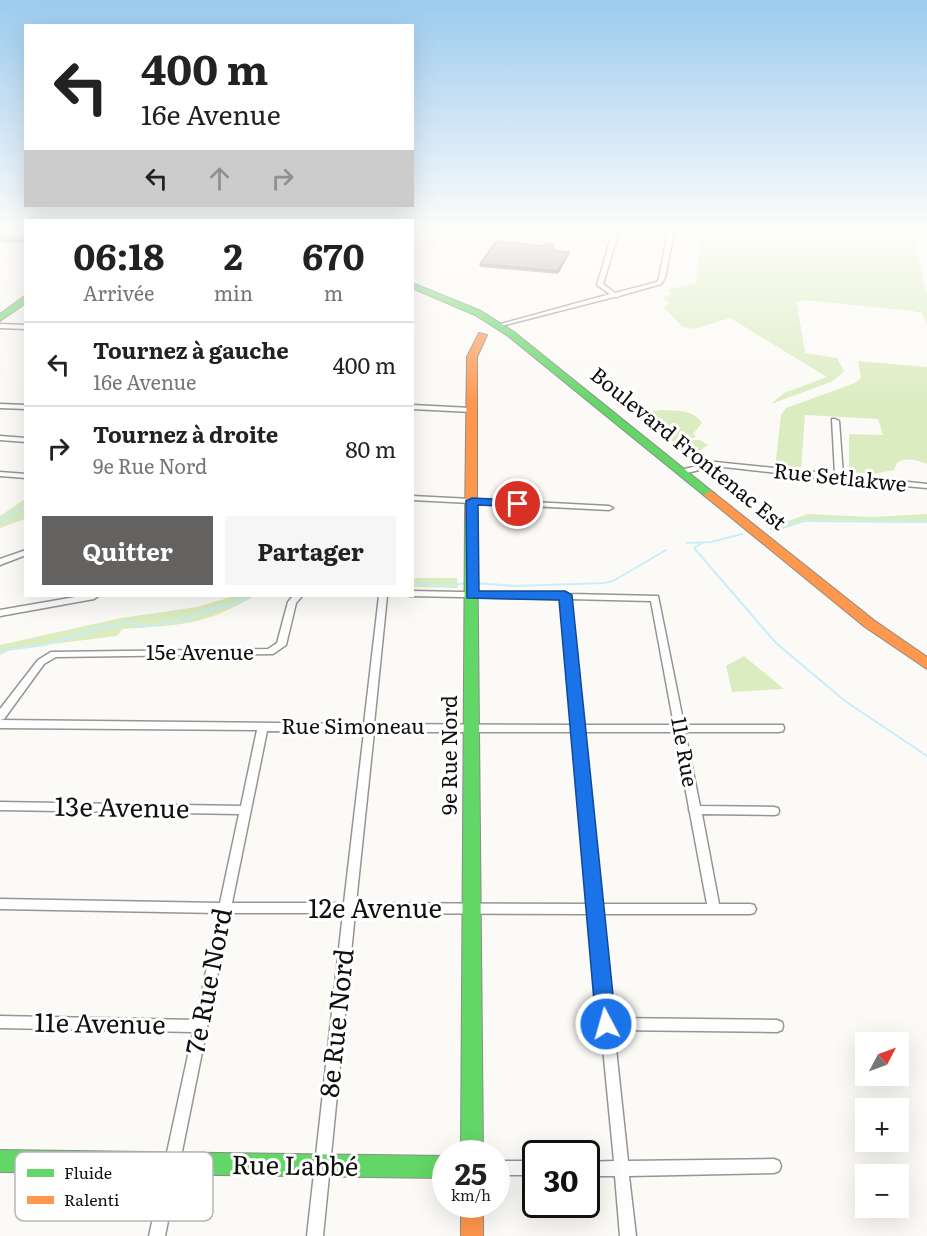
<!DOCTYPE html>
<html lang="fr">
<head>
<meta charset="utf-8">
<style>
	:root { --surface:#fff; --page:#f6f6f6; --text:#222; --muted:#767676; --line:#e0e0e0; --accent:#636260 }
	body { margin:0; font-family:Literata,serif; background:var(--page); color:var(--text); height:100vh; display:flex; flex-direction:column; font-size:22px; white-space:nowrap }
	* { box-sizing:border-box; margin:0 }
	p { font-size:20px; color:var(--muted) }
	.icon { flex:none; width:33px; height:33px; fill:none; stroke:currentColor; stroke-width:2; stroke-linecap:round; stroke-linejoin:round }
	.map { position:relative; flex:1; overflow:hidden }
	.details { position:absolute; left:24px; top:219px; width:390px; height:378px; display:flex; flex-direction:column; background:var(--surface); border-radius:0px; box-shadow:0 6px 24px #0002 }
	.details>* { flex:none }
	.top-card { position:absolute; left:24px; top:24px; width:390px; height:183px; border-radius:0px; box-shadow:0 6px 24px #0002; background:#fff; color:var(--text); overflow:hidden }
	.needle { width:39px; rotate:49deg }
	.fabs { position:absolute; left:855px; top:1032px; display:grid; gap:12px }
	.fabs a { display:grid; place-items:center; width:54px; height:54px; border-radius:0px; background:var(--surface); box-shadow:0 6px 24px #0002; font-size:30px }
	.speed { position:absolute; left:432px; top:1140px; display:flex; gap:12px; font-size:30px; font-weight:700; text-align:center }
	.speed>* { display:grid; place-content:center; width:78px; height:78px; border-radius:50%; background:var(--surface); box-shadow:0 6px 24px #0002; line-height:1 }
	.speed small { font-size:15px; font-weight:400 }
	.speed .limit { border:3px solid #111; border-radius:9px; background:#fff; color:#111 }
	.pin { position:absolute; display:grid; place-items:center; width:51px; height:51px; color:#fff; margin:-26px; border:3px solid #fff; border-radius:50%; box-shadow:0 2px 6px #0007 }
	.me { position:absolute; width:66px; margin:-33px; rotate:354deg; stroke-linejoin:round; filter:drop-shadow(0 0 4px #0008) }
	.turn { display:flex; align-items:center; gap:21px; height:126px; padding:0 18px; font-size:27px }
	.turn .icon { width:78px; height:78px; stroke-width:2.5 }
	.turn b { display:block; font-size:42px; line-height:51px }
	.lanes { display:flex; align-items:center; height:57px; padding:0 18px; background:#0003; justify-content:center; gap:30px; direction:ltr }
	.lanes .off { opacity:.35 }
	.eta { display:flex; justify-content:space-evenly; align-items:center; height:102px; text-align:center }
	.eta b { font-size:36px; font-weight:700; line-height:42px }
	.primary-button { display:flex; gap:12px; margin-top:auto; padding:12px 18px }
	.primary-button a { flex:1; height:69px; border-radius:0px; background:var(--accent); color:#fff; font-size:24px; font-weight:700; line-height:69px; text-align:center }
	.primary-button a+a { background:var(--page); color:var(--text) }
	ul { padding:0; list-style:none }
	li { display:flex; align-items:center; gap:18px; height:84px; padding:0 18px; border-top:2px solid var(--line) }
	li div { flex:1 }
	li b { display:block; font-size:22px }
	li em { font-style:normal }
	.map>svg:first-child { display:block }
</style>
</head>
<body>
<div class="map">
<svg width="927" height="1236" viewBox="0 0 927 1236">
	<rect width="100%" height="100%" fill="#fcfaf6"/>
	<g fill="#dbecc1">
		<path d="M701,231h211l15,64v30l-5,-12 -9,-2 -109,-11 -7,3 8,50 32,5 7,13 -11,10 -62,23 13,-11 43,-16 -97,-59 -36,11 -11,-2 -20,-20 7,-3 -8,-6 9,-4 -4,-4 30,-8z"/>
		<path d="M858,361l69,6v97c-11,-4 -20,-7 -30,-1l-3,7 -21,4 -24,-2v-38l34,1 -5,-16 -73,-4 -4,54 -26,-2 6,-52 5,-7 69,-25 6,-5z"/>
		<path d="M661,410c15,1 33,-1 41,13l-9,11 3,3 -9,3h13l8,5 -17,12 -8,-6 -2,-5 4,-3 -18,-3 -30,-22 -1,-5z"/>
		<path d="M25,499v20l-25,9v-12z"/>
		<path d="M808,514l64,3 55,-3v9l-123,-1 -30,10 -5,-4z"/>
		<path d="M413,578h44l1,10 -45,-1z"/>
		<path d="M234,596h20c-50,30 -75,29 -131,33l-6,7 -105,13 -12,6v-10l121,-27 76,-11z"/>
		<path d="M744,656l40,33 -52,3 -6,-26z"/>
	</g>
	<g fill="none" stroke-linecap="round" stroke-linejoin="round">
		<g stroke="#c8eefa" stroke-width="2">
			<path d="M0,520l26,-15"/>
			<path d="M771,529l37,-9 119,2"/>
			<path d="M687,543l24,-1 31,-8"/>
			<path d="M702,543l-8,5 82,95 69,58 82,55"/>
			<path d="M412,583l35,3 19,-3"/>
			<path d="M475,583l40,3 90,-3 10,-3 51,-30"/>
			<path d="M0,651l45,-6 57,-18 26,-4 22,3 40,-8 16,-8 25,-5 18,-9"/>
		</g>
		<defs>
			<g id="street">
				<path d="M613,231h6l-16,53 12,9 42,-11 2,-4 9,-47h6l-9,47 -4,6 -42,12 -1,1h-4l-117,30v-2l113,-31 -13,-9z"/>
				<path d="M0,324l26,1v4l-26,-1z"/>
				<path d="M0,404l26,1v4l-26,-1z"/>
				<path d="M412,405l59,3 3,2 -3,2 -59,-3z"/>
				<path d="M832,419h3l4,2 4,54 84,9v4l-88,-8 -124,-14 -32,8 -4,-2 1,-2 35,-8 120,12z"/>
				<path d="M0,436l26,2v4l-26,-2z"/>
				<path d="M0,472l26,2v4l-26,-2z"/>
				<path d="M412,496l197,10 4,2 -4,2 -197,-10z"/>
				<path d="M26,550v5l-26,10v-6z"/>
				<path d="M412,591l149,3 4,-2 4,2 89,2 26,129h99l1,3 -1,3 -4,1h-94l15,74 74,1 4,1 1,3 -1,3 -4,1 -72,-1 17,90h31l4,1 2,4 -2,4 -4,1h-148l11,104 164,2 5,2 1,4 -1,4 -5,2 -163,-2 14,131 146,-2 5,2 2,5 -2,5 -5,2 -145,3 7,60h-16l-5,-60h-29v-14l28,-1 -13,-134 -1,-3v-2l-10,-108 -235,-1 -32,323h-16l36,-323h-113l-65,323h-16l44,-204 -193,-4v-12l196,4 22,-107 -218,-4v-10l220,4 19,-89 -239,-4v-8l241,4 16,-76 -257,-2v-8l364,4 15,-128h8l-13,128 199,1 -12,-126 -152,-3h3zM570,599l81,2 23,124h-91zM267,731l97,1 -20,171h-112zM374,732h199l16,172 -233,-1zM584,732h91l14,76v2l1,3 17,91h-106z"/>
				<path d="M81,596h17l-4,3 -94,17v-6z"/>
				<path d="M293,596h9l-6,7 -10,42 -13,9 -217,3 -12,7 -40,55 -4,1v-11l38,-49 13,-8 217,-3 9,-6 11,-41z"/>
				<rect x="496" y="1161" width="40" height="14"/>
			</g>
			<g id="fast">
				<path d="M0,237l26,1v4l-26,-1z"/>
				<path d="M412,283l69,28 33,21 200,161 2,2 -2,2h-8l-198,-161 -33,-21 -63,-27z"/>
				<path d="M26,295v8l-26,18v-7z"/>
				<path d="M471,515l6,4 6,635h-22l4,-635z"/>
				<path d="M0,1150l446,6v22l-446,-6z"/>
			</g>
			<g id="slow">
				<path d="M479,333l8,2 -10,22v162l-6,4 -6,-4 2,-162z"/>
				<path d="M710,491l4,2 161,128 52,36v12l-62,-42 -159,-130 -2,-2z"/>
				<rect x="461" y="1204" width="22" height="32"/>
			</g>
		</defs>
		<use href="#street" stroke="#969594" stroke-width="3"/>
		<use href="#fast" stroke="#8d8c8a" stroke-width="2"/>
		<use href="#slow" stroke="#8d8c8a" stroke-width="2"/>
		<use href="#street" fill="#fffefe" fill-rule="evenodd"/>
		<use href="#fast" fill="#63d668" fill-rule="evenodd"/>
		<use href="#slow" fill="#ff974d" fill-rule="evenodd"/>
	</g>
	<path fill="#8a8785" d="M545,246l9,1 -2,3 17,4 -11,20 -78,-7v-3z"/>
	<path fill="#706e6c" d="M569,252v2l-11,20v-3z"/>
	<path fill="#a09d9b" stroke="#706e6c" stroke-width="1.5" d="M496,241l49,5 2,-3 7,1 -3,6 18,2 -11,19 -78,-7z"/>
	<linearGradient id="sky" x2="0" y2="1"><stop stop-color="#9bcbef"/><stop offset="0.57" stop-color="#fefdfb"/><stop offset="1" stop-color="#fefdfb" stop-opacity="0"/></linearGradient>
	<rect width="927" height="404" fill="url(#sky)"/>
	<path fill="#1a73e8" stroke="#114b97" stroke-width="1.5" d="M472,498l46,2 6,4 -6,3 -40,-2 1,86h86l7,4 44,429 -3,7 -7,3 -7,-3 -3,-7 -37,-424 -92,-2 -1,-97z"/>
	<g text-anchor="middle" stroke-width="6" stroke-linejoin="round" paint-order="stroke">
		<g font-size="21" fill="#101010" stroke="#fff">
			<text transform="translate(688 449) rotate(39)" y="7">Boulevard Frontenac Est</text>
			<text transform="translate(840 478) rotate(6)" y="7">Rue Setlakwe</text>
			<text x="200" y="660">15e Avenue</text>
			<text x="353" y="734">Rue Simoneau</text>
			<text transform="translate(684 752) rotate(80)" y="7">11e Rue</text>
			<text transform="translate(450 755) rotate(-90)" y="7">9e Rue Nord</text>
		</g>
		<g font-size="26" fill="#101010" stroke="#fff">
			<text transform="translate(122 808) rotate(1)" y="9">13e Avenue</text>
			<text x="375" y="918">12e Avenue</text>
			<text transform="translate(209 981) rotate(-79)" y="9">7e Rue Nord</text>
			<text transform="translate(337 1023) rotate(-84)" y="9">8e Rue Nord</text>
			<text transform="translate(100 1024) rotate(1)" y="9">11e Avenue</text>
			<text transform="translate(295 1166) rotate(1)" y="9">Rue Labbé</text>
		</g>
	</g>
	<rect x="15" y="1152" width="198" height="69" rx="9" fill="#fff" stroke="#b7b7b7" stroke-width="1.5"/>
	<rect x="27" y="1169" width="27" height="8" fill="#63d668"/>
	<rect x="27" y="1196" width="27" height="8" fill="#ff974d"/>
	<g font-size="16" fill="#101010">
		<text x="64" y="1179">Fluide</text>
		<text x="64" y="1206">Ralenti</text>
	</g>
</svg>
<div class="fabs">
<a><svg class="needle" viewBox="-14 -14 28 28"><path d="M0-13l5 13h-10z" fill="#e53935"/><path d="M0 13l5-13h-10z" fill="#767676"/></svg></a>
<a>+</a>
<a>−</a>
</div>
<div class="speed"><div>25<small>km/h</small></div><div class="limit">30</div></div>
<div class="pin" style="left:518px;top:504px;background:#d93025"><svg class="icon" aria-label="arrive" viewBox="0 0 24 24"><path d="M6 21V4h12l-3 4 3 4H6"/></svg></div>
<svg class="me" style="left:606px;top:1024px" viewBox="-20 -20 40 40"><circle r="17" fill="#1a73e8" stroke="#fff" stroke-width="3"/><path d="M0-11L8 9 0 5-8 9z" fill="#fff"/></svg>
<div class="top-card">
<div class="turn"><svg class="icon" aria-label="left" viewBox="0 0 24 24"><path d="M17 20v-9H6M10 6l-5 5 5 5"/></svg><div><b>400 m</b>16e Avenue</div></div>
<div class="lanes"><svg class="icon" aria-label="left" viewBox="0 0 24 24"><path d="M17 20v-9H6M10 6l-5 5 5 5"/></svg><svg class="icon off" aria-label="ahead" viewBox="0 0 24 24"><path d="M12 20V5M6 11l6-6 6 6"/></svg><svg class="icon off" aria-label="right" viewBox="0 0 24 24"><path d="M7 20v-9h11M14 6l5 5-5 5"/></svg></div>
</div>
<section class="details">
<div class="eta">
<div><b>06:18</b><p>Arrivée</p></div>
<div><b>2</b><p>min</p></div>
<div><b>670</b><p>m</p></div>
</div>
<ul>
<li><svg class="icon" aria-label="left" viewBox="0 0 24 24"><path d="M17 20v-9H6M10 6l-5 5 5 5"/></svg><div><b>Tournez à gauche</b><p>16e Avenue</p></div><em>400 m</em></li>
<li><svg class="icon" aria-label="right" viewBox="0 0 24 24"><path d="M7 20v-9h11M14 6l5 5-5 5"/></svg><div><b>Tournez à droite</b><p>9e Rue Nord</p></div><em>80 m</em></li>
</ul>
<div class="primary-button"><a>Quitter</a><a>Partager</a></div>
</section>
</div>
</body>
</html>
